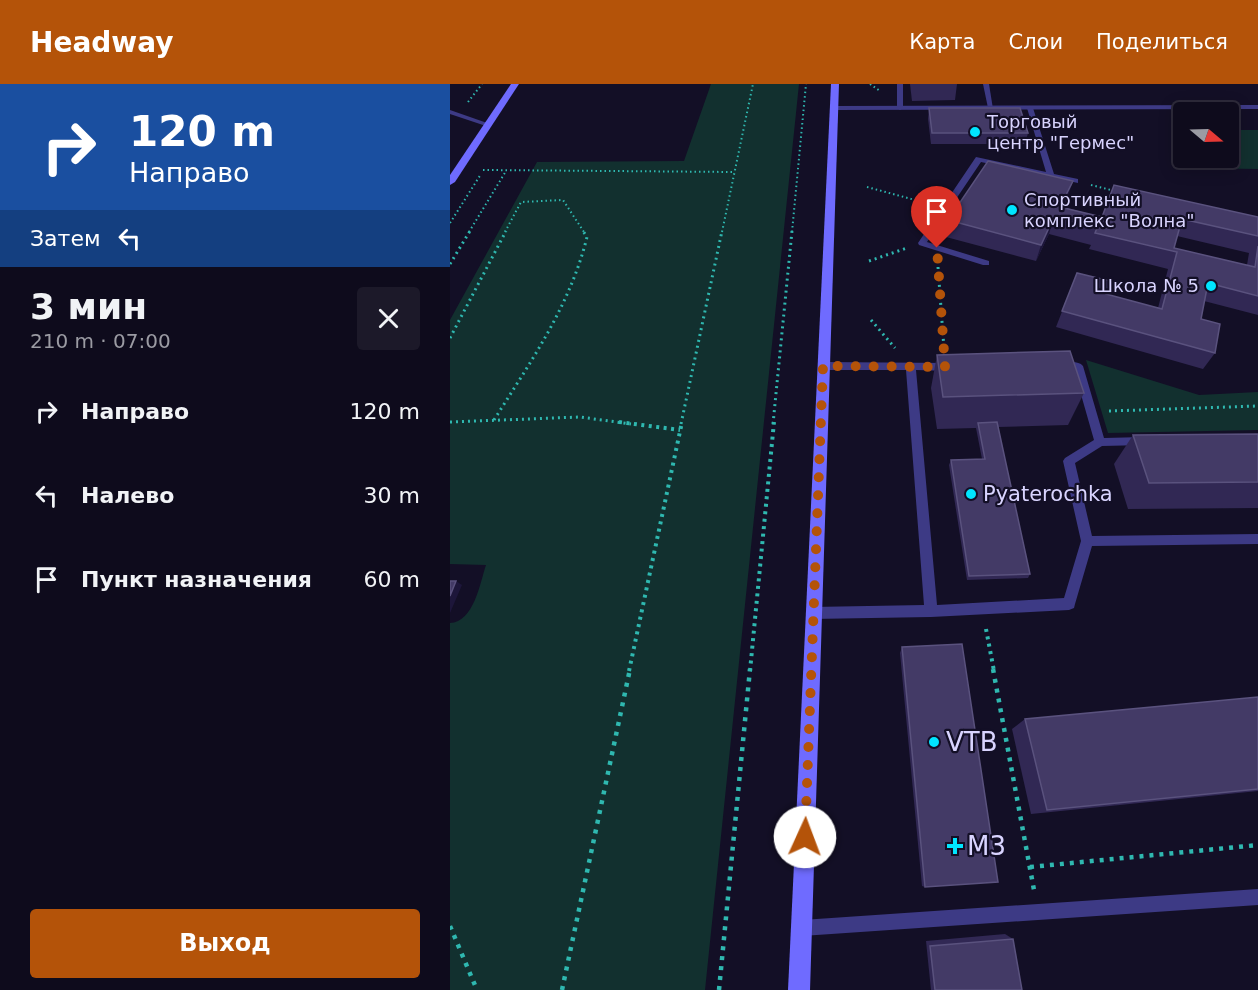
<!DOCTYPE html>
<html lang="ru">
<head>
<meta charset="utf-8">
<style>
	:root { --surface:#0e0b1c; --page:#1c1929; --text:#f1f3f6; --muted:#9b9ba3; --line:#2e2b3b; --accent:#b45309 }
	body { margin:0; font-family:"DejaVu Sans",sans-serif; background:var(--page); color:var(--text); height:100vh; display:flex; flex-direction:column; font-size:22px; white-space:nowrap }
	* { box-sizing:border-box; margin:0 }
	p { font-size:20px; color:var(--muted) }
	.icon { flex:none; width:33px; height:33px; fill:none; stroke:currentColor; stroke-width:2; stroke-linecap:round; stroke-linejoin:round }
	.map { position:relative; flex:1; overflow:hidden }
	.drawer { display:flex; flex-direction:column; background:var(--surface); width:450px }
	.drawer>* { flex:none }
	.hud { background:#1a4fa0; color:#fff; overflow:hidden }
	.needle { width:39px; rotate:109deg }
	.tools { position:absolute; left:723px; top:18px; display:grid; gap:12px }
	.tools a { display:grid; place-items:center; width:66px; height:66px; border-radius:6px; background:var(--surface); box-shadow:0 3px 15px #0003,0 0 0 2px var(--line); font-size:30px }
	.pin { position:absolute; display:grid; place-items:center; width:51px; height:51px; color:#fff; margin:-62px -26px; border-radius:50% 50% 50% 0; rotate:-45deg; box-shadow:0 0 6px #0007 }
	.pin .icon { rotate:45deg }
	.me { position:absolute; width:66px; margin:-33px; rotate:2deg; stroke-linejoin:round; filter:drop-shadow(0 0 4px #0008) }
	.turn { display:flex; align-items:center; gap:21px; height:126px; padding:0 30px; font-size:27px }
	.turn .icon { width:78px; height:78px; stroke-width:2.5 }
	.turn b { display:block; font-size:42px; line-height:51px }
	.then { display:flex; align-items:center; height:57px; padding:0 30px; background:#0003; gap:12px; font-size:22px }
	.round { display:grid; place-items:center; flex:none; width:63px; height:63px; border-radius:6px; background:var(--page) }
	.overview { display:flex; align-items:center; justify-content:space-between; height:102px; padding:0 30px }
	h1 { font-size:36px; font-weight:700; line-height:45px }
	.button { display:flex; gap:12px; margin-top:auto; padding:12px 30px }
	.button a { flex:1; height:69px; border-radius:6px; background:var(--accent); color:#fff; font-size:24px; font-weight:700; line-height:69px; text-align:center }
	ul { padding:0; list-style:none }
	li { display:flex; align-items:center; gap:18px; height:84px; padding:0 30px }
	li div { flex:1 }
	li b { display:block; font-size:22px }
	li em { font-style:normal }
	header { display:flex; align-items:center; gap:36px; box-sizing:border-box; height:84px; padding:0 30px; background:var(--accent); color:#fff }
	header strong { font-size:28px }
	nav { display:flex; gap:33px; margin-inline-start:auto; font-size:21px }
	main { display:flex; flex:1; min-height:0 }
	.map>svg:first-child { display:block }
</style>
</head>
<body>
<header>
<strong>Headway</strong>
<nav><a>Карта</a><a>Слои</a><a>Поделиться</a></nav>
</header>
<main>
<section class="drawer">
<div class="hud">
<div class="turn"><svg class="icon" aria-label="right" viewBox="0 0 24 24"><path d="M7 20v-9h11M14 6l5 5-5 5"/></svg><div><b>120 m</b>Направо</div></div>
<div class="then">Затем<svg class="icon" aria-label="left" viewBox="0 0 24 24"><path d="M17 20v-9H6M10 6l-5 5 5 5"/></svg></div>
</div>
<div class="overview"><div><h1>3 мин</h1><p>210 m · 07:00</p></div><a class="round"><svg class="icon" aria-label="close" viewBox="0 0 24 24"><path d="M6 6l12 12M18 6L6 18"/></svg></a></div>
<ul>
<li><svg class="icon" aria-label="right" viewBox="0 0 24 24"><path d="M7 20v-9h11M14 6l5 5-5 5"/></svg><div><b>Направо</b></div><em>120 m</em></li>
<li><svg class="icon" aria-label="left" viewBox="0 0 24 24"><path d="M17 20v-9H6M10 6l-5 5 5 5"/></svg><div><b>Налево</b></div><em>30 m</em></li>
<li><svg class="icon" aria-label="arrive" viewBox="0 0 24 24"><path d="M6 21V4h12l-3 4 3 4H6"/></svg><div><b>Пункт назначения</b></div><em>60 m</em></li>
</ul>
<div class="button"><a>Выход</a></div>
</section>
<div class="map">
<svg width="808" height="906" viewBox="0 0 808 906">
	<rect width="100%" height="100%" fill="#130f26"/>
	<g fill="#12302f">
		<path d="M261,0h88l-94,906h-255v-367c24,-1 30,-40 36,-58l-36,-1v-244l87,-158 147,-1z"/>
		<path d="M779,46h29v39l-68,-1 -6,-10h44z"/>
		<path d="M636,276l113,35 59,-3v38l-150,3z"/>
	</g>
	<g fill="none" stroke-linecap="round" stroke-linejoin="round">
		<g stroke="#2fb8b0" stroke-width="2" stroke-dasharray="1.5 3" stroke-linecap="butt">
			<path d="M420,0l10,7"/>
			<path d="M18,18l14,-18"/>
			<path d="M33,86l251,2"/>
			<path d="M641,101l24,6"/>
			<path d="M417,103l63,17"/>
			<path d="M0,139l31,-49"/>
			<path d="M19,148l37,-61"/>
			<path d="M55,148l16,-30 42,-2 21,32"/>
			<path d="M272,148l31,-148"/>
			<path d="M342,148l14,-148"/>
		</g>
		<g stroke="#2fb8b0" stroke-width="3" stroke-dasharray="2 4" stroke-linecap="butt">
			<path d="M419,177l38,-13"/>
			<path d="M0,180l20,-33"/>
			<path d="M488,183l6,82"/>
			<path d="M421,236l24,28"/>
			<path d="M0,254l56,-107"/>
			<path d="M659,327l149,-5"/>
			<path d="M44,336c37,-59 76,-114 93,-183l-4,-6"/>
			<path d="M0,338l130,-5 51,7"/>
			<path d="M231,340l41,-193"/>
			<path d="M323,340l19,-193"/>
		</g>
		<g stroke="#2fb8b0" stroke-width="4" stroke-dasharray="3 4.5" stroke-linecap="butt">
			<path d="M169,338l61,8"/>
			<path d="M536,545l8,42"/>
			<path d="M179,587l53,-249"/>
			<path d="M300,587l24,-249"/>
		</g>
		<g stroke="#2fb8b0" stroke-width="4.5" stroke-dasharray="4 6" stroke-linecap="butt">
			<path d="M543,585l41,221"/>
			<path d="M580,783l228,-22"/>
			<path d="M0,842l27,64"/>
			<path d="M112,906l68,-321"/>
			<path d="M269,906l31,-321"/>
		</g>
		<g fill="#3d3a85" fill-rule="evenodd">
			<path d="M447,0h6v24l-3,2 -3,-2z"/>
			<path d="M533,0h6l4,25 -5,-1z"/>
			<path d="M580,22l3,2 21,66 24,5v4l-97,-21 -54,80 62,19v4h-6l-64,-20 -1,-2 58,-86 70,15 -19,-64z"/>
			<path d="M0,26l40,14 1,1 -5,1 -36,-12z"/>
			<path d="M373,278l128,1 5,4 -5,4 -35,-1 21,235 127,-7 17,-57 -18,-80 2,-3 29,-18 -20,-70 -16,-1v-4c7,-3 20,-5 25,1l21,72 41,-1 5,4 -5,4 -43,1 -27,17 17,73 166,-2v10l-166,2 -17,58 -1,4 -5,2 -138,7 -119,2 -5,-2 -1,-4 1,-4 5,-2 112,-2 -18,-235h-83l-5,-4z"/>
			<path d="M808,805v16l-456,31 -6,-2 -2,-6 2,-6 6,-2z"/>
		</g>
		<path fill="#3d3a85" fill-rule="evenodd" d="M808,21v4l-424,1 -4,-2 4,-2z"/>
		<g fill="#6f6bff" fill-rule="evenodd">
			<path d="M61,0h8l-64,98 -5,3v-10z"/>
			<path d="M381,0h8l-29,906h-22z"/>
		</g>
	</g>
	<g fill="#312854" fill-rule="evenodd">
		<path d="M460,0h47l-2,16 -43,1z"/>
		<path d="M479,24l99,25 -3,11h-94l-3,-25z"/>
		<path d="M618,113l-5,10 39,10h156v98l-54,-14 -3,18 14,34 -12,16 -147,-42 21,-54 29,21 52,14 10,-39 -79,-20 2,-4 -42,-11 -13,27 -90,-24 2,-17zM727,152l72,17 -2,12 -73,-17z"/>
		<path d="M487,271l147,38 -16,32 -70,2 32,147 -2,4 -61,2 -18,-115 2,-5 31,-1 -6,-31 -39,1 -6,-41z"/>
		<path d="M808,350v74l-130,1 -14,-45 19,-29z"/>
		<path d="M452,563l23,240 -3,-1 -22,-233z"/>
		<path d="M808,613v94l-227,23 -19,-85 13,-10z"/>
		<path d="M555,850l8,5 9,51h-91l-5,-49z"/>
	</g>
	<g fill="#1d163a">
		<path d="M623,97l-5,16 -11,21 3,-11z"/>
		<path d="M604,133l-5,17 -13,27 5,-16z"/>
		<path d="M6,497l6,4 -12,28v-17z"/>
	</g>
	<g fill="#433a66" stroke="#5a527e" stroke-width="1.5">
		<path d="M479,24h91l8,25h-96z"/>
		<path d="M538,77l85,20 -13,26 42,10 12,-32 144,32v19l-76,-17 -8,29 81,19 3,-21v50l-50,-13 -7,36 19,5 -5,29 -153,-42 15,-38 33,8 -4,13 56,15 15,-57 -82,-19 2,-5 -43,-11 -13,28 -93,-25z"/>
		<path d="M620,267l14,42 -141,4 -6,-42z"/>
		<path d="M547,338l33,152 -61,2 -18,-116 34,-1 -7,-36z"/>
		<path d="M808,350v48l-109,1 -16,-48z"/>
		<path d="M0,497h6l-6,15z"/>
		<path d="M512,560l36,238 -73,5 -23,-240z"/>
		<path d="M808,613v92l-211,21 -22,-91z"/>
		<path d="M563,855l9,51h-87l-5,-44z"/>
	</g>
	<g fill="none" stroke-linecap="round" stroke-linejoin="round">
		<path stroke="#b45309" stroke-width="10" stroke-dasharray="0 18" d="M355,753l18,-471 122,1 -8,-119"/>
	</g>
	<g fill="#00e5ff" stroke="#130f26" stroke-width="2">
		<circle cx="525" cy="48" r="6"/>
		<circle cx="562" cy="126" r="6"/>
		<circle cx="761" cy="202" r="6"/>
		<circle cx="521" cy="410" r="6"/>
		<circle cx="484" cy="658" r="6"/>
		<path d="M502 753h6v6h6v6h-6v6h-6v-6h-6v-6h6z"/>
	</g>
	<g text-anchor="middle" stroke-width="4.5" stroke-linejoin="round" paint-order="stroke">
		<g font-size="18" fill="#d9d4ff" stroke="#130f26" text-anchor="start">
			<text x="537" y="44">Торговый<tspan x="537" dy="21">центр "Гермес"</tspan></text>
			<text x="574" y="122">Спортивный<tspan x="574" dy="21">комплекс "Волна"</tspan></text>
			<text x="749" y="208" text-anchor="end">Школа № 5</text>
		</g>
		<g font-size="21" fill="#d9d4ff" stroke="#130f26" text-anchor="start">
			<text x="533" y="417">Pyaterochka</text>
		</g>
		<g font-size="26" fill="#d9d4ff" stroke="#130f26" text-anchor="start">
			<text x="496" y="667">VTB</text>
			<text x="517" y="771">М3</text>
		</g>
	</g>
</svg>
<div class="tools">
<a><svg class="needle" viewBox="-14 -14 28 28"><path d="M0-13l5 13h-10z" fill="#e53935"/><path d="M0 13l5-13h-10z" fill="#9b9ba3"/></svg></a>
</div>
<div class="pin" style="left:487px;top:164px;background:#d93025"><svg class="icon" aria-label="arrive" viewBox="0 0 24 24"><path d="M6 21V4h12l-3 4 3 4H6"/></svg></div>
<svg class="me" style="left:355px;top:753px" viewBox="-20 -20 40 40"><circle r="19" fill="#fff"/><path d="M0-13L10 11 0 6-10 11z" fill="#b45309"/></svg>
</div>
</main>
</body>
</html>
